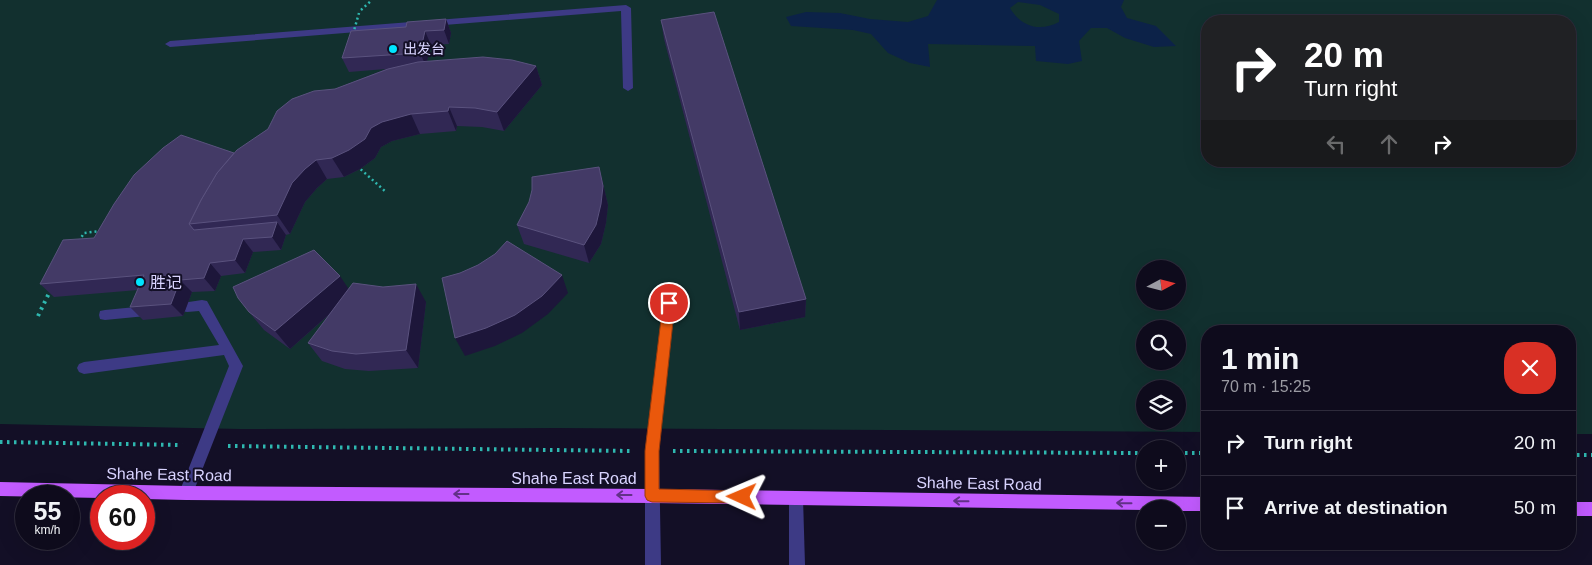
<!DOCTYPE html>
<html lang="en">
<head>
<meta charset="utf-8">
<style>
	:root { --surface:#0e0b1c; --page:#171425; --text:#f1f3f6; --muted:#9b9ba3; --line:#2e2b3b }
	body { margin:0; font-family:Helvetica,"Noto Sans SC",sans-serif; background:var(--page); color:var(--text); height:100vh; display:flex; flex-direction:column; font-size:19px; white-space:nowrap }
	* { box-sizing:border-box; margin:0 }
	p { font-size:16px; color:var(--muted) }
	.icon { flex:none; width:28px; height:28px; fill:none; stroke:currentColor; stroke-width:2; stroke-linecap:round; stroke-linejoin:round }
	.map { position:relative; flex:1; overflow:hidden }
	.details { position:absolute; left:1201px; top:325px; width:375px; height:225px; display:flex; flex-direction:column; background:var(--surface); border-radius:20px; box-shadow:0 5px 20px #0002,0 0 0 1px var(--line) }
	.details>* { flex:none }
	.hud { position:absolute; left:1201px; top:15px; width:375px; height:152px; border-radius:20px; box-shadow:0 5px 20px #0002,0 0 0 1px var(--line); background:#202124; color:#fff; overflow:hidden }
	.needle { width:32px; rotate:83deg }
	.controls { position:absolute; left:1136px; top:260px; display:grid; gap:10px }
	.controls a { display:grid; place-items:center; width:50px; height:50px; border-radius:50%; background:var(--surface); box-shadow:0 5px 20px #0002,0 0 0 1px var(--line); font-size:25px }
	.speed { position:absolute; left:15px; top:485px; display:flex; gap:10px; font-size:25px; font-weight:700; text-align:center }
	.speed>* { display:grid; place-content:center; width:65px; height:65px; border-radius:50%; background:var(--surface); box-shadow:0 5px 20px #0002,0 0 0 1px var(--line); line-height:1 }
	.speed small { font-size:12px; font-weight:400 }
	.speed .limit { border:8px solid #d22; background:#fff; color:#111 }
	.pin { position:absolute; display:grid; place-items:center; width:42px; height:42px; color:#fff; margin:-21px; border:2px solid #fff; border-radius:50%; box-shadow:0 1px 5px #0007 }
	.me { position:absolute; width:55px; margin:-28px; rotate:271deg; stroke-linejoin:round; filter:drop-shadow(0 0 4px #0008) }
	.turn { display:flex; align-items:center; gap:18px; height:105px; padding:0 20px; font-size:22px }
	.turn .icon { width:65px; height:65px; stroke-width:2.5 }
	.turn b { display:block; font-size:35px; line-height:42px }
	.lanes { display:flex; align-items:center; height:48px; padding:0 20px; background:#0003; justify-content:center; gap:25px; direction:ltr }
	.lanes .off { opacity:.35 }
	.round { display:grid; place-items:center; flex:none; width:52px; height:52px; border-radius:20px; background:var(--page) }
	.headline { display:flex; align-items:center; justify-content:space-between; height:85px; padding:0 20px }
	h1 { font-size:30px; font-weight:700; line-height:38px }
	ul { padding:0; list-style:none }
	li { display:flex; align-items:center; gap:15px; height:65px; padding:0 20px; border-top:1px solid var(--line) }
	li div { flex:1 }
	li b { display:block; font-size:19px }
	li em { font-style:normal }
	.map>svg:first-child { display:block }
</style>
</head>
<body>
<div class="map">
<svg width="1592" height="565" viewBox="0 0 1592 565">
	<rect width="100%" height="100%" fill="#130f26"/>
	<path fill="#12302f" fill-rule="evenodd" d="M0,0h1592v434h-22v-103h-362l-1,101 -651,-4 -316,1 -240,-5zM1208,21h362v140h-362zM1145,269h33v32h-33zM1145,329h33v32h-33zM1145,389h33v32h-33z"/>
	<path fill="#0c2248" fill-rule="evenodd" d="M937,0h187l-3,7 6,11 29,8 20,20 -22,1 -29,-9 -18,-10h-16l-12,13 3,20 -14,3 -32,-3 -1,-15 -107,-2 2,23 -20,-4 -22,-10 -17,-19 -18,-4 -62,-4 -5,-9 20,-5 34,1 30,6 38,3 20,-6zM1018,2l22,3 19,9v8c-19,10 -38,5 -49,-14z"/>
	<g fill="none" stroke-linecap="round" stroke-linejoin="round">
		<g stroke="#2fb8b0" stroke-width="2.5" stroke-dasharray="2 3" stroke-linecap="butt">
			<path d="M361,10l11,-10"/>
			<path d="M357,166l29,26"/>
			<path d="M79,241l5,-8 17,-2"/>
		</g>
		<g stroke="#2fb8b0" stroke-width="4" stroke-dasharray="2.5 4.5" stroke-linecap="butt">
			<path d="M38,316l13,-27"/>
			<path d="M0,442l182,3"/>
			<path d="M228,446l404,5"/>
			<path d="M673,451l472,2"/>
			<path d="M1178,453h30"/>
			<path d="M1570,455h22"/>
		</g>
		<g fill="#3d3a85" fill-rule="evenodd">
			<path d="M626,5l5,3 2,80 -5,3 -5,-3 -2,-77 -451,36 -5,-3 5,-3z"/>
			<path d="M669,298l5,1 1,4 -16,148 2,114h-16v-114l18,-148 1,-4z"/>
			<path d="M202,300l5,1 36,65 -50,127 -2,5 -5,2 -5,-2 -2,-5 50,-127 -5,-11 -140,19 -5,-2 -2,-4 2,-4 5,-2 135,-17 -20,-34 -12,1 -5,-1 -1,-4 1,-4z"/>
			<path d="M146,306l5,1 1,4 -1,4 -5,1 -41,4 -5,-1 -1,-4 1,-4 5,-1z"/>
			<path d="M796,491l5,2 2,5 2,67h-16v-67l2,-5z"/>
		</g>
		<g fill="#c25bff" fill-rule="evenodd">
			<path d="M0,482l186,4 466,3 556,8v14h-30v-2l-33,1 -493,-7 -466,-3 -42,-1v-3h-43v2l-101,-2z"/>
			<rect x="1570" y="502" width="22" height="14"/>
		</g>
		<path stroke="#2fb8b0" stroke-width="2.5" stroke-dasharray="2 3" stroke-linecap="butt" d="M353,34l6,-21"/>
	</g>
	<g fill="#312854">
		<path d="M446,19l5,14 -2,11 -18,1 -4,16 109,5 6,19 -38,46 -22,-4 -25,-1 -1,5 -36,3 -28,7 -11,6 -6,11 -15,11 -16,8 -17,2 -10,9 -12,14 -15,32 -5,1h1l-5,15 -28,2 -8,21 -24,3 -6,15 -23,1 -9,24 -40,4 -13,-13 8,-17 -84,7 -14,-13 54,-46 140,-85 101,-64 51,-20 -37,3 -7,-14 64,-31z"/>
		<path d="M661,20l145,279 -1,18 -65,13 -76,-291z"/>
		<path d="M599,167l9,38 -2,18 -5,21 -12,19 -65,-19 -7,-19 12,-23z"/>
		<path d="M349,289l77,13 -8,66 -49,3 -24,-2 -23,-8 -14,-18 23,-30 -41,36 -26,-19 -15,-18z"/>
	</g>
	<g fill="#1d163a">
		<path d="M446,19l5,14 -2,11 -5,-14z"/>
		<path d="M425,31l6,14 -5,21 -6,-13z"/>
		<path d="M536,66l6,19 -38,46 -7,-19z"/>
		<path d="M449,107l8,19 -1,5 -8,-20z"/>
		<path d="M411,114l9,20 -28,7 -11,6 -6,11 -15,11 -16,8 -12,-19 39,-30 11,-6z"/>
		<path d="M316,160l11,19 -10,9 -12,14 -15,32 -13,-19 15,-32 13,-14z"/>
		<path d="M599,167l9,38 -2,18 -5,21 -12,19 -5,-18z"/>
		<path d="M277,222l9,13 -5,15 -9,-13z"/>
		<path d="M243,239l10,13 -8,21 -10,-13z"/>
		<path d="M210,263l11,13 -6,15 -11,-13z"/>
		<path d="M562,275l6,18 -20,21 -26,19 -27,13 -30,10 -10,-18z"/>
		<path d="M340,276l12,18 -62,55 -15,-18z"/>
		<path d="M180,280l12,12 -9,24 -12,-12z"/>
		<path d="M416,284l10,18 -8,66 -12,-18z"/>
		<path d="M806,299l-1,18 -65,13 -1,-18z"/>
	</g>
	<g fill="#433a66" stroke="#5a527e">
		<path d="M714,12l92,287 -67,13 -78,-292z"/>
		<path d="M446,19l-2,11 -19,1 -5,22 -78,5 9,-27 55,-4 1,-5z"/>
		<path d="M483,57l29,3 24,6 -39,46 -22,-4 -26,-1 -1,4 -37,3 -29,8 -11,6 -6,11 -16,11 -17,8 -16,2 -11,9 -13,14 -15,32 -88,9 12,-24 16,-27 20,-23 31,-21 9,-18 15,-12 22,-8 21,-2 53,-20 30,-7z"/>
		<path d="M181,135l53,18 -17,20 -16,27 -12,24 5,6 83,-8 -5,15 -29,2 -8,21 -25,3 -6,15 -24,2 -9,24 -41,3 14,-32 -104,9 23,-44 31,-2 20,-34 20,-29 29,-27z"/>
		<path d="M599,167l4,19 -2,18 -5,21 -12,20 -67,-20 12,-23 3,-12v-13z"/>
		<path d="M507,241l55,34 -20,21 -27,19 -29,13 -31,10 -13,-60 18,-5 18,-8 17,-11z"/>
		<path d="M314,250l26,26 -65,55 -26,-19 -11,-14 -5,-11z"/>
		<path d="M353,283l30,4 33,-3 -10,66 -50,4 -24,-3 -24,-8z"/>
	</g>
	<defs><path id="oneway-shaft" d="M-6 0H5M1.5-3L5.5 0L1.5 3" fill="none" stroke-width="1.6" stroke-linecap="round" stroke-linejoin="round" transform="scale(1.25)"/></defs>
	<g stroke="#623188">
		<use href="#oneway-shaft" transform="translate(461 494) rotate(-180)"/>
		<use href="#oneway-shaft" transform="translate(624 495) rotate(-180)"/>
		<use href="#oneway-shaft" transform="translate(961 501) rotate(-179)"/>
		<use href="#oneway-shaft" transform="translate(1124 503) rotate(-179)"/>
	</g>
	<path fill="#ea580c" stroke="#983908" d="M669,298l4,1 2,4 -16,148v38l83,2 5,2 2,4 -2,5 -5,1 -90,-1 -5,-2 -2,-4v-45l18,-148 2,-4z"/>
	<g fill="#00e5ff" stroke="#130f26" stroke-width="2">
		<circle cx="393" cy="49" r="5"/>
		<circle cx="140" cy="282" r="5"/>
	</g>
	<g text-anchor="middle" stroke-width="4" stroke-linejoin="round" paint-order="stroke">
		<g font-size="14" fill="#d9d4ff" stroke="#130f26" text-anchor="start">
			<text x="403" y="54">出发台</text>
		</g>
		<g font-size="16" fill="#d9d4ff" stroke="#130f26" text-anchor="start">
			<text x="150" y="288">胜记</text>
		</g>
		<g font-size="16" fill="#d9d4ff" stroke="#130f26">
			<text transform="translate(169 474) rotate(1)" y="6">Shahe East Road</text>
			<text x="574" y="484">Shahe East Road</text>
			<text transform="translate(979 483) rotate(1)" y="6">Shahe East Road</text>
		</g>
	</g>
</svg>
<div class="controls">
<a><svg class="needle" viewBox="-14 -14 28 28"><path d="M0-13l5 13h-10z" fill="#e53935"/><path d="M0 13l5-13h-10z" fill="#9b9ba3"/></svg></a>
<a><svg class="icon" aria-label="search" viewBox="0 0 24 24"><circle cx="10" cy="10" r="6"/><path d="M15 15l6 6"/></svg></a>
<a><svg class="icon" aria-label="layers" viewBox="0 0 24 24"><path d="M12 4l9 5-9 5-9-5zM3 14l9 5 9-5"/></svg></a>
<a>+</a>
<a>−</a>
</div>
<div class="speed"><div>55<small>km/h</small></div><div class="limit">60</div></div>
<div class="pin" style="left:669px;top:303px;background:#d93025"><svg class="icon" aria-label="arrive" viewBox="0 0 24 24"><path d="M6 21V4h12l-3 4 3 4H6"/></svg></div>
<svg class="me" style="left:742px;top:497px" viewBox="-20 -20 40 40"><path d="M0-17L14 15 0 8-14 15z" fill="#ea580c" stroke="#fff" stroke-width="4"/></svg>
<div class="hud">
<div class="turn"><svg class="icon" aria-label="right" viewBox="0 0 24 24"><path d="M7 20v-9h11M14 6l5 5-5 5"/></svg><div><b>20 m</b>Turn right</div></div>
<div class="lanes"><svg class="icon off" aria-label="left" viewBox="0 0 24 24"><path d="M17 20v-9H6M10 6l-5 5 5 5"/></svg><svg class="icon off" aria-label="ahead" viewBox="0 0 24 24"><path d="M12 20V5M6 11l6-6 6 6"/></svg><svg class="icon" aria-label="right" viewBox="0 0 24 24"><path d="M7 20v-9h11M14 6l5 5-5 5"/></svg></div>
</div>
<section class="details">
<div class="headline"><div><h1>1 min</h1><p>70 m · 15:25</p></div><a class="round" style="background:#d93025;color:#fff"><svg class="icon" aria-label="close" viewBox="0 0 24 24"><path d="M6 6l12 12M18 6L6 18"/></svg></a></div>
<ul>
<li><svg class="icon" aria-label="right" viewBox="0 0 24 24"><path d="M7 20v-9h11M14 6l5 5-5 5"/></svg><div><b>Turn right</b></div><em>20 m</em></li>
<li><svg class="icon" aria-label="arrive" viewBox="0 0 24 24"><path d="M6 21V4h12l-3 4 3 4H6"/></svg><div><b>Arrive at destination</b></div><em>50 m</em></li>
</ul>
</section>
</div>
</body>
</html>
